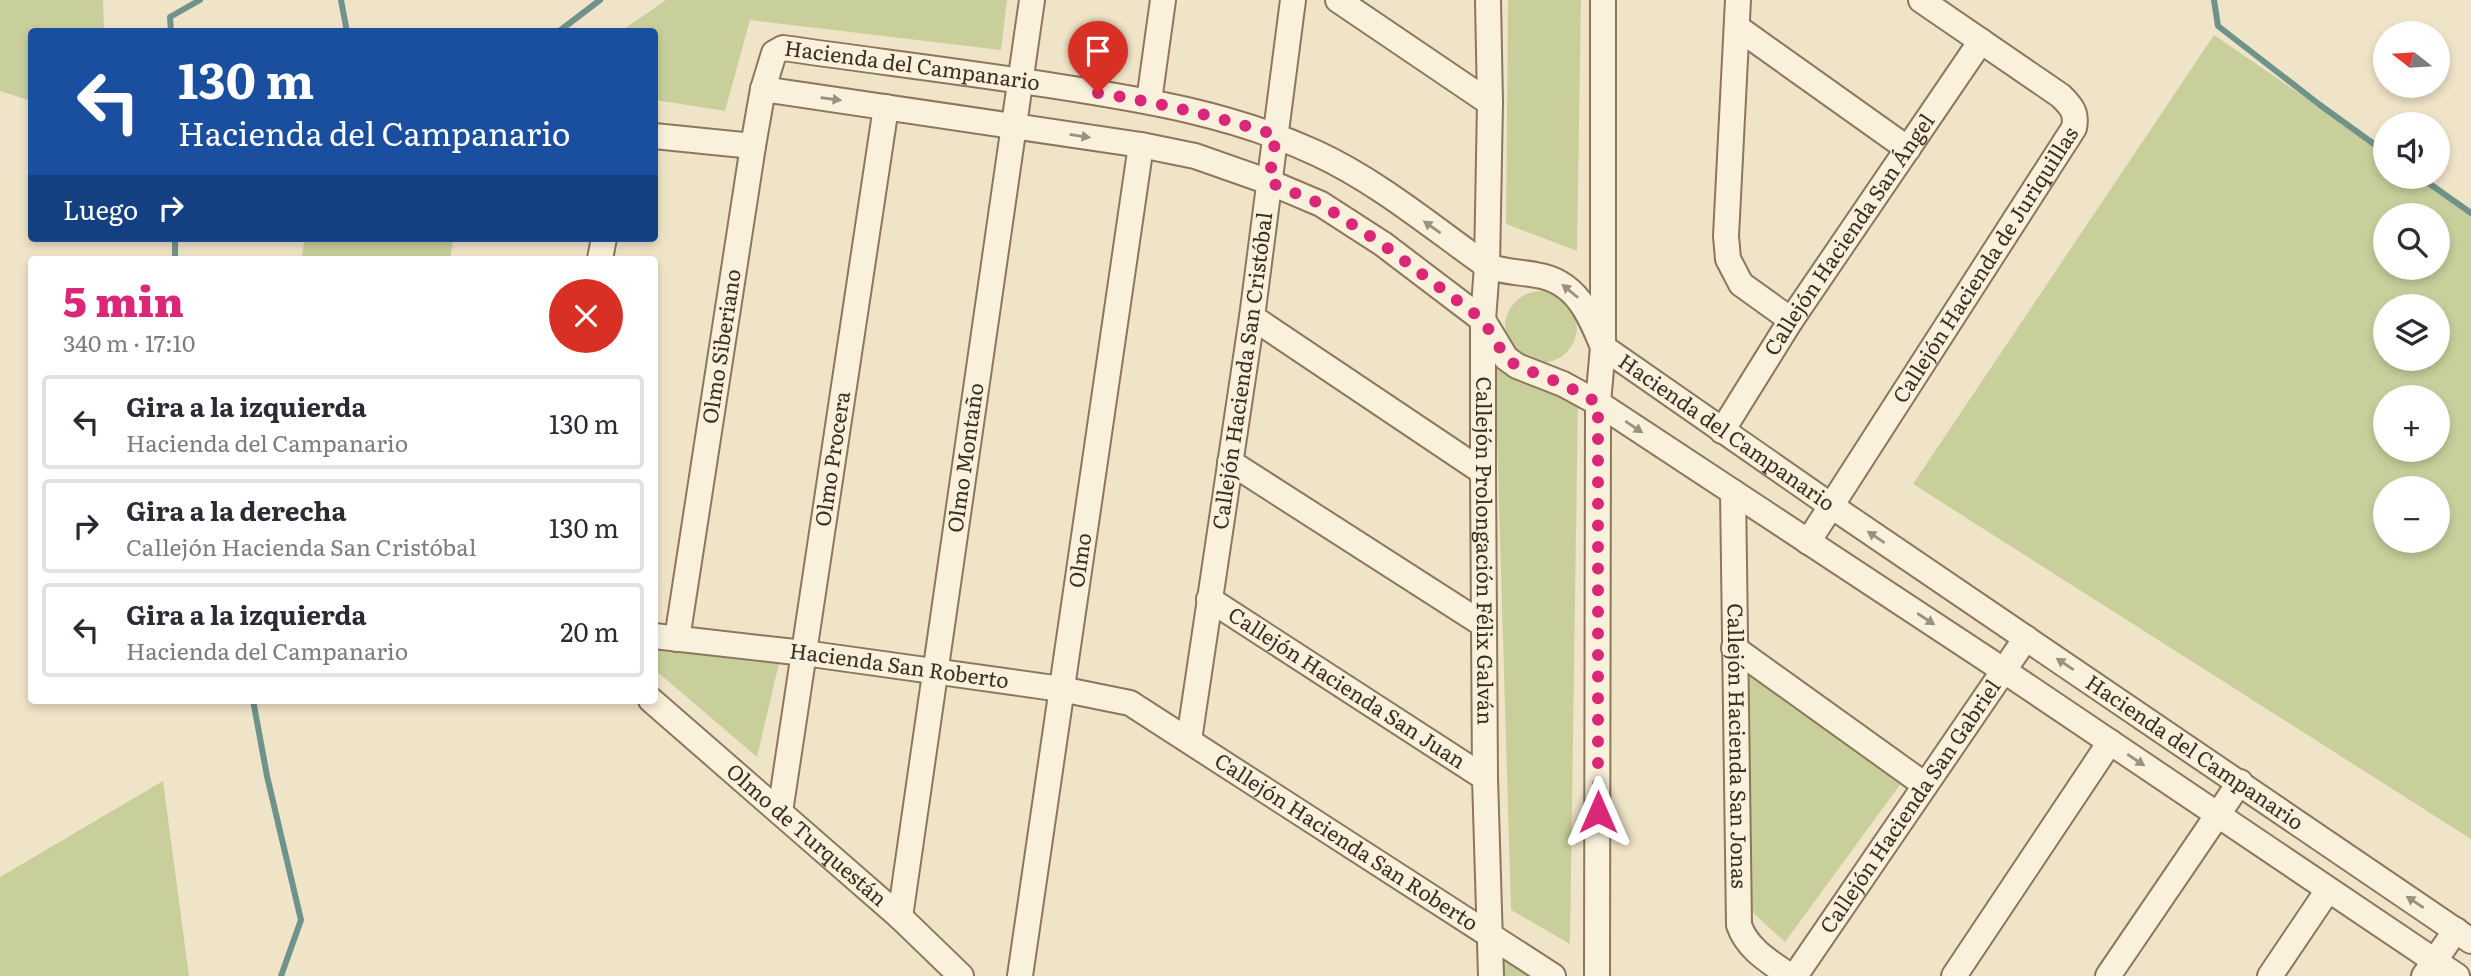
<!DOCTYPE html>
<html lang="es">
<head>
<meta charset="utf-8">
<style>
	:root { --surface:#fff; --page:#f7f7f7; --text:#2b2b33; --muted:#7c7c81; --line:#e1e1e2; --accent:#db2777 }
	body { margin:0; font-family:Literata,serif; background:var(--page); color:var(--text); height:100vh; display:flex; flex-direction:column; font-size:26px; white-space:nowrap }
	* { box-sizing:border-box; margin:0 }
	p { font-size:23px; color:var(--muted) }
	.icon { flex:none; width:38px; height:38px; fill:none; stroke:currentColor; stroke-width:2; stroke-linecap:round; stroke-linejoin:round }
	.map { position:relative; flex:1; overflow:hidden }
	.panel { position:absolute; left:28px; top:256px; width:630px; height:448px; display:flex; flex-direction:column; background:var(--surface); border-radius:7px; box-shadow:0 4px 10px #0003 }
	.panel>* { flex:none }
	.banner { position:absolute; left:28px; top:28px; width:630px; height:214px; border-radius:7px; box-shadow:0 4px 10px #0003; background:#1a4fa0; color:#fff; overflow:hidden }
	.needle { width:46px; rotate:287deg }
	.controls { position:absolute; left:2373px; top:21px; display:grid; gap:14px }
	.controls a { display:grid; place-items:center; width:77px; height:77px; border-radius:50%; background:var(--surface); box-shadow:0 4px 10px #0003; font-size:35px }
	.pin { position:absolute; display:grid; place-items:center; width:60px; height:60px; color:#fff; margin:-72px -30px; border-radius:50% 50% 50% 0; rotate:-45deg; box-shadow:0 0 7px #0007 }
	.pin .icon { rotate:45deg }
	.me { position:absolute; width:77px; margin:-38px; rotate:0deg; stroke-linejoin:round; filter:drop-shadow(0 0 5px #0008) }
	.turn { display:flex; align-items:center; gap:24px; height:147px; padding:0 35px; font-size:32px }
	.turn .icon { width:91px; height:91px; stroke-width:2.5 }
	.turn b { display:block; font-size:49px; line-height:60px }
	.then { display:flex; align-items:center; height:66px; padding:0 35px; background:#0003; gap:14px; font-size:26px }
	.round { display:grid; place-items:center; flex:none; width:74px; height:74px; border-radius:37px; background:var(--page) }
	.overview { display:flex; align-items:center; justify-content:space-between; height:119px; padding:0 35px }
	h1 { font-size:42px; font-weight:800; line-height:52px; color:var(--accent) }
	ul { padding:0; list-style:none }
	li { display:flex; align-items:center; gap:21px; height:94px; margin:0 14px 10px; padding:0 21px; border:4px solid var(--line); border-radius:7px }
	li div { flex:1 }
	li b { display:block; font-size:26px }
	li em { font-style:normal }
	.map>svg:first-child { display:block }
</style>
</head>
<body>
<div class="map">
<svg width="2471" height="976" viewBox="0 0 2471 976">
	<rect width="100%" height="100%" fill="#f0e4c8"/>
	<g fill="#c9cf9b" fill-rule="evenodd">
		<path d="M0,0h103l1,31 -72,1 -1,69 -31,-10z"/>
		<path d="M666,0h341l-6,50 -251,-30 -25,91 -70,-11 -1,-68 -33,-1z"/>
		<path d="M1508,0h73l-4,251 -71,-27z"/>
		<path d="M2214,35l171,117v25h35l51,36v626l-558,-355zM2438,215v53h-53v-53zM2438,306v53h-53v-53zM2438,397v53h-53v-53zM2385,488h53v53h-53z"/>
		<path d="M305,238h268v3h-120l-3,18h-149z"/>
		<circle cx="1541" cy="327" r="36"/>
		<path d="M1495,368l83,29 -8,547 -59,-34z"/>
		<path d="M654,637l126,22 -23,98 -102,-87z"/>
		<path d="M1749,676l153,106 -117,160 -35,-32z"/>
		<path d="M163,781l26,195h-189v-99z"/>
		<path d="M1499,953l36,23h-34z"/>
	</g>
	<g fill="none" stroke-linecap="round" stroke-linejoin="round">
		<g stroke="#6f938a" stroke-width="6">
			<path d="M341,0l6,32"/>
			<path d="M2214,0l4,26 102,79 65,47"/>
			<path d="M171,32l-1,-15 30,-17"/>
			<path d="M558,32l42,-32"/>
			<path d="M2420,177l51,36"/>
			<path d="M175,259v-21"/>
			<path d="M253,700l14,76 34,144 -20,56"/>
		</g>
		<defs>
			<g id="minor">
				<path d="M1338,0l152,103"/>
				<path id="s1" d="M1488,0l2,103 -3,163 -4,54v152l2,306 6,198"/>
				<path d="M1738,0l-12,236 2,23 13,25 50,36"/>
				<path d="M1738,28l170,121"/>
				<path d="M763,89l378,56 54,11 74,26 52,22 62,40 100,76 23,38 11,8 46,18 35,19 405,267 454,306"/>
				<path d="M1149,101l14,-101"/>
				<path d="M654,136l99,10"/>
				<path d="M600,259l4,-21"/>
				<path d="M1252,317l231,155"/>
				<path id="s2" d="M1722,431l69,-111 190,-279"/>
				<path d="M1230,462l254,163"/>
				<path id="s3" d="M1733,492l6,433c8,24 31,37 51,51"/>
				<path id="s4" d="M1808,542l266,-414c3,-15 -2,-21 -13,-32l-140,-96"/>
				<path id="s5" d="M1209,599l276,179"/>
				<path id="s6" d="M654,636l150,17 257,36 69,14 423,273"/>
				<path id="s7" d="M677,639l76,-493 10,-57 11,-36 9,-5c91,13 182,24 272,38 90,14 177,28 261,67 61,28 116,74 171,113 17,6 32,6 49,9 40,6 53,38 67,72l227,158 641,436"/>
				<path d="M1734,648l191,137"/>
				<path id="s8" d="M651,700l249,217 61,59"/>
				<path id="s9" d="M1189,740l63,-423 41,-317"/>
				<path id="s10" d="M780,812l106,-705"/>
				<path id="s11" d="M900,917l132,-917"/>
				<path id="s12" d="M1020,976l121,-831"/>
				<path d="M1597,976l1,-573 5,-56v-347"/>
				<path id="s13" d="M1795,976l231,-338"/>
				<path d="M1954,976l156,-234"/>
				<path d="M2108,976l132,-194"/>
				<path d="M2270,976l58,-86"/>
				<path d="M2424,976l32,-46"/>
			</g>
		</defs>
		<use href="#minor" stroke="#8d765c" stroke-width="28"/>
		<use href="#minor" stroke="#faf1dc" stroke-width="24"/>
	</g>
	<defs><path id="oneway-solid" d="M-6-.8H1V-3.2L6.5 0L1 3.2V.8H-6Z" transform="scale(1.75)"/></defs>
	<g fill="#9c907e">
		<use href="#oneway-solid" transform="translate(831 99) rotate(8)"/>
		<use href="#oneway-solid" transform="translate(1080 136) rotate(9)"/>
		<use href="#oneway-solid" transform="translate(1432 227) rotate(-145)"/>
		<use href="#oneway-solid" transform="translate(1570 291) rotate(-140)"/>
		<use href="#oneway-solid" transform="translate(1634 427) rotate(34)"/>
		<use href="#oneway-solid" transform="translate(1876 537) rotate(-146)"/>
		<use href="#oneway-solid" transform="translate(1926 619) rotate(33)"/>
		<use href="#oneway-solid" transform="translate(2065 664) rotate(-146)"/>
		<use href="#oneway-solid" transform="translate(2136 760) rotate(34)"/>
		<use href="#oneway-solid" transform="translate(2415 902) rotate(-146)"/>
	</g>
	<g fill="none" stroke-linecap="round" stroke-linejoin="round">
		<path stroke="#db2777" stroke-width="12" stroke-dasharray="0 21.6" d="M1098,93c63,10 117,23 178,42l-7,47 52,22 61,40 101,76 23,38 11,8 46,18 35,19v409"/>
	</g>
	<g text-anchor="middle" stroke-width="5" stroke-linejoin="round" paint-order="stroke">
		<g font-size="21" fill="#3d2e20" stroke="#f7eed8">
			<text dy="7" stroke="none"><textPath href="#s7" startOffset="735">Hacienda del Campanario</textPath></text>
			<text dy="7" stroke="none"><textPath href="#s2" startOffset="234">Callejón Hacienda San Ángel</textPath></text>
			<text dy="7" stroke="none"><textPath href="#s4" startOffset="329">Callejón Hacienda de Juriquillas</textPath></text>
			<text dy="7" stroke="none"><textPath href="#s7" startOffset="296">Olmo Siberiano</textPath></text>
			<text dy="7" stroke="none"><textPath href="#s9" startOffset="373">Callejón Hacienda San Cristóbal</textPath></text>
			<text dy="7" stroke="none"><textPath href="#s7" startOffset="1659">Hacienda del Campanario</textPath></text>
			<text dy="7" stroke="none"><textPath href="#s11" startOffset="464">Olmo Montaño</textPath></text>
			<text dy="7" stroke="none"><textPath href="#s10" startOffset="357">Olmo Procera</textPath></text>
			<text dy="7" stroke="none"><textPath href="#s1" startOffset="551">Callejón Prolongación Félix Galván</textPath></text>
			<text dy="7" stroke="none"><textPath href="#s12" startOffset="420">Olmo</textPath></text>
			<text dy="7" stroke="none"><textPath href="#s6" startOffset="247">Hacienda San Roberto</textPath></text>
			<text dy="7" stroke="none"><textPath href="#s5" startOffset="164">Callejón Hacienda San Juan</textPath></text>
			<text dy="7" stroke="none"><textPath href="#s3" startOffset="254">Callejón Hacienda San Jonas</textPath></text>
			<text dy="7" stroke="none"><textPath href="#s7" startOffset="2226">Hacienda del Campanario</textPath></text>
			<text dy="7" stroke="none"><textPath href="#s13" startOffset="205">Callejón Hacienda San Gabriel</textPath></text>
			<text dy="7" stroke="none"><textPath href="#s8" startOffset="206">Olmo de Turquestán</textPath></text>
			<text dy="7" stroke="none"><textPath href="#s6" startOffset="738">Callejón Hacienda San Roberto</textPath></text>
		</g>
	</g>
</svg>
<div class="controls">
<a><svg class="needle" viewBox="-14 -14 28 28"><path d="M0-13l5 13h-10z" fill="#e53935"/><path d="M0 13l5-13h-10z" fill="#7c7c81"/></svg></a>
<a><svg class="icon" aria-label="sound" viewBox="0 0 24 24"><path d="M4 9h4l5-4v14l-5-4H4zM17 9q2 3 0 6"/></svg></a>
<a><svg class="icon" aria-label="search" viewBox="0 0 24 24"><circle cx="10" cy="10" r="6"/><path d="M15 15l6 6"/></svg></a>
<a><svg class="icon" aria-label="layers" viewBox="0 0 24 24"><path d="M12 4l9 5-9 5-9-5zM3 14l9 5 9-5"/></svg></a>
<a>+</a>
<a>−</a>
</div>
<div class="pin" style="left:1098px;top:93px;background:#d93025"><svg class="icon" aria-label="arrive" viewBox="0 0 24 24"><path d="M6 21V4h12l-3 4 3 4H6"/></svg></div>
<svg class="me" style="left:1598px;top:812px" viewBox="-20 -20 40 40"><path d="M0-17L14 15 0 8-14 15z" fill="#db2777" stroke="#fff" stroke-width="4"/></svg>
<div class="banner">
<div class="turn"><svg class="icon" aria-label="left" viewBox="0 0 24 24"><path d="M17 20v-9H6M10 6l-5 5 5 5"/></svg><div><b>130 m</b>Hacienda del Campanario</div></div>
<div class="then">Luego<svg class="icon" aria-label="right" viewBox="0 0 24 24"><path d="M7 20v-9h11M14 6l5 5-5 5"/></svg></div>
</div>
<section class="panel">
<div class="overview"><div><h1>5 min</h1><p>340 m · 17:10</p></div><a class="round" style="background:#d93025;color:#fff"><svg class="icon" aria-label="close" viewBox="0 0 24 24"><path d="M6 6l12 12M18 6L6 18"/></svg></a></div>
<ul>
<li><svg class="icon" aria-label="left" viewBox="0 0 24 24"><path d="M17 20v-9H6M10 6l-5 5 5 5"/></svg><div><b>Gira a la izquierda</b><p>Hacienda del Campanario</p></div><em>130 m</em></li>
<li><svg class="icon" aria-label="right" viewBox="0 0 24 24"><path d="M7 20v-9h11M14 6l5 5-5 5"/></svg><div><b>Gira a la derecha</b><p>Callejón Hacienda San Cristóbal</p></div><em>130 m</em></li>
<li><svg class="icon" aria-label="left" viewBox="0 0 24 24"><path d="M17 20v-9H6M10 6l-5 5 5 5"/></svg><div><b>Gira a la izquierda</b><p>Hacienda del Campanario</p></div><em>20 m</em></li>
</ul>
</section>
</div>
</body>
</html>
